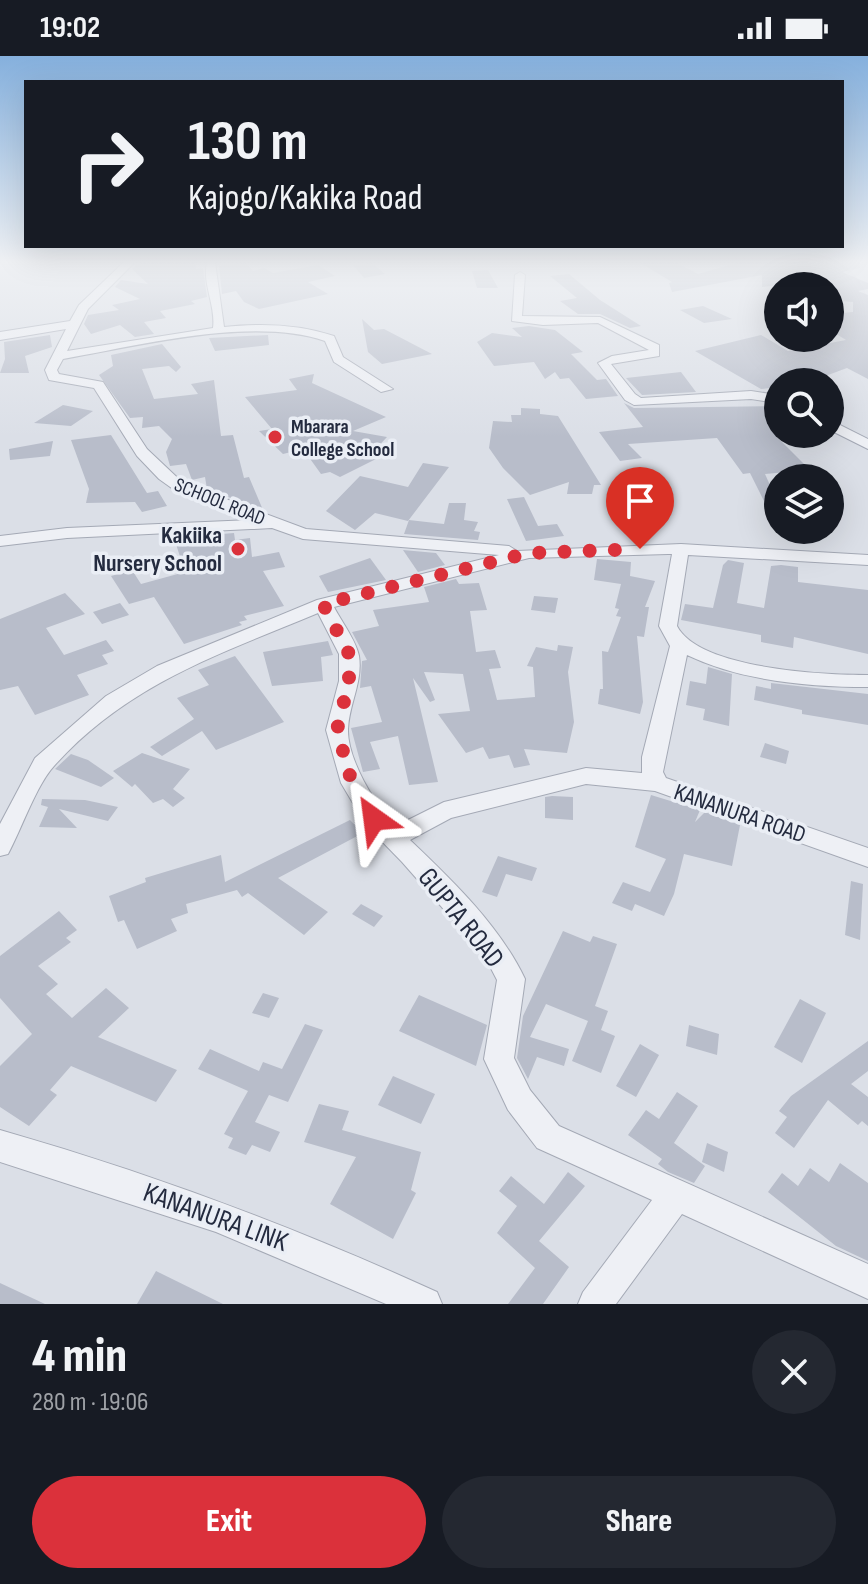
<!DOCTYPE html>
<html lang="en">
<head>
<meta charset="utf-8">
<style>
	:root { --surface:#171b24; --page:#242831; --text:#f1f3f6; --muted:#9ea1a6; --accent:#db313b }
	body { margin:0; font-family:"Sofia Sans Condensed",sans-serif; background:var(--page); color:var(--text); height:100vh; display:flex; flex-direction:column; font-size:30px; white-space:nowrap }
	* { box-sizing:border-box; margin:0 }
	p { font-size:26px; color:var(--muted) }
	.icon { flex:none; width:44px; height:44px; fill:none; stroke:currentColor; stroke-width:2; stroke-linecap:round; stroke-linejoin:round }
	.map { position:relative; height:1248px; overflow:hidden }
	.sheet { display:flex; flex-direction:column; background:var(--surface); flex:1 }
	.sheet>* { flex:none }
	.banner { position:absolute; left:24px; top:24px; width:820px; height:168px; border-radius:0px; box-shadow:0 8px 32px #0002; background:#171b24; color:var(--text); overflow:hidden }
	.controls { position:absolute; left:764px; top:216px; display:grid; gap:16px }
	.controls a { display:grid; place-items:center; width:80px; height:80px; border-radius:50%; background:var(--surface); box-shadow:0 8px 32px #0002; font-size:40px }
	.pin { position:absolute; display:grid; place-items:center; width:68px; height:68px; color:#fff; margin:-82px -34px; border-radius:50% 50% 50% 0; rotate:-45deg; box-shadow:0 0 8px #0007 }
	.pin .icon { rotate:45deg }
	.me { position:absolute; width:88px; margin:-44px; rotate:329deg; stroke-linejoin:round; filter:drop-shadow(0 0 6px #0008) }
	.turn { display:flex; align-items:center; gap:28px; height:168px; padding:0 32px; font-size:36px }
	.turn .icon { width:104px; height:104px; stroke-width:2.5 }
	.turn b { display:block; font-size:56px; line-height:68px }
	.round { display:grid; place-items:center; flex:none; width:84px; height:84px; border-radius:42px; background:var(--page) }
	.summary { display:flex; align-items:center; justify-content:space-between; height:136px; padding:0 32px }
	h1 { font-size:48px; font-weight:800; line-height:60px }
	.primary-button { display:flex; gap:16px; margin-top:auto; padding:16px 32px }
	.primary-button a { flex:1; height:92px; border-radius:48px; background:var(--accent); color:#fff; font-size:32px; font-weight:800; line-height:92px; text-align:center }
	.primary-button a+a { background:var(--page); color:var(--text) }
	.status { display:flex; justify-content:space-between; align-items:center; height:56px; padding:0 40px; background:var(--surface); direction:ltr }
	.status svg { height:22px; fill:currentColor }
	.map>svg:first-child { display:block }
</style>
</head>
<body>
<div class="status"><b>19:02</b><svg viewBox="0 0 49 12"><path d="M0 12V9h3v3zM5 12V6h3v6zM10 12V3h3v9zM15 12V0h3v12zM26 1h20v11H26zM47 4h2v5h-2z"/></svg></div>
<div class="map">
<svg width="868" height="1248" viewBox="0 0 868 1248">
	<rect width="100%" height="100%" fill="#dbdfe7"/>
	<g fill="#b8bdca">
		<path d="M149,206h46l1,7 7,-1 4,29 -16,4 4,3 -35,7 6,7 -22,4 10,12 -19,3 -15,-12 -29,9 -7,-10 4,-9 31,-5 -7,-5 28,-6 -25,-12 6,-7 27,4 -16,-15 5,-5z"/>
		<path d="M250,206l-3,2 6,7 11,-3 9,5 45,-8 17,11 -27,6 20,12 -69,15 -15,-7 -8,-11 -14,3 -3,-28z"/>
		<path d="M639,206h36l23,12 42,-12h119l1,6 -18,4 26,11v6l-10,2 10,4v84l-21,-11 -38,14h-31v5l-17,2 -66,-38 66,-16 27,16 58,-11 -16,-10v-16l23,-2v-10l-23,-2v-14l-17,-5 -51,6v-12l-90,17 -3,-9 3,-1z"/>
		<path d="M372,207l13,11 -21,4 -11,-13z"/>
		<path d="M488,214l10,18h-21l-5,-17z"/>
		<path d="M569,218l31,26 41,26 -11,2 -30,-14h-22l-18,-13 17,-3 -27,-22z"/>
		<path d="M703,250l29,13 -28,4 -24,-13z"/>
		<path d="M362,263l12,11 10,-1 48,25 -50,10 -14,-12z"/>
		<path d="M529,270l26,4 28,22 -12,2 26,26 9,-1 12,17 -32,3 -17,-21 -9,1 -5,-7 -10,7 -11,-17 -40,4 -17,-24 15,-9 30,4 -10,-9z"/>
		<path d="M50,279l2,12 -27,9 4,17h-29l5,-14 -1,-17z"/>
		<path d="M268,279l1,10 -54,6 -6,-13z"/>
		<path d="M162,288l19,23 -5,5 -7,-6 -27,3 12,30 44,-5 -7,-10 23,-4 7,56 12,-1 11,43 5,-1 14,33 -56,-21 -2,-12 -13,3 -6,-16 -16,2 -4,-14 6,-13 -13,-13 -17,2 1,-11 -13,1 -31,-43 14,-9 -2,-11z"/>
		<path d="M681,316l15,20 -54,3 -16,-17z"/>
		<path d="M314,318l-2,9 74,34 -33,14 34,6 -15,16 6,5 -38,19 -10,-5 -9,2 -18,-25 -20,5 -24,-23 13,-2 -27,-32 52,-7 -8,-11z"/>
		<path d="M624,347l10,5 140,-2 4,3v26h-3l35,35 -45,4 13,29h-13l-15,-30 -7,1 -26,-36 -89,6 14,14 -22,3 -21,-29 44,-5z"/>
		<path d="M63,349l30,6 -22,15 -37,-3z"/>
		<path d="M521,352l19,1v5l18,2 43,69h-7l-2,9h-25l2,-12 -39,13 -27,-27 -14,-20 4,-27 19,1 -1,-7h10z"/>
		<path d="M111,379l36,58 11,-2 9,15 -25,6 -7,-10 -49,1 3,-14 -18,-49z"/>
		<path d="M53,385l-3,15 -40,4 -1,-11z"/>
		<path d="M423,407l26,4 -41,54 -33,-8 -20,17 -29,-19 34,-35 48,11z"/>
		<path d="M524,441l14,29 19,-2 7,12 -38,5 -19,-42z"/>
		<path d="M449,447h17l-2,17 14,2 -4,9 6,1 -2,8 -74,-6 5,-14 35,4z"/>
		<path d="M234,477l1,7 15,-2 2,19 27,-5 6,15 -22,4 21,35 -40,10 3,4 -8,2 3,3 -58,19 -30,-47 -25,7 -18,-28 21,-6 9,14 44,-12 -11,-34z"/>
		<path d="M403,494l33,3 9,12 -27,7z"/>
		<path d="M370,502l16,22 -58,12 -9,-16z"/>
		<path d="M597,503l34,3 -1,14 25,5 -10,26h4l-5,30 -7,-1 6,66 -3,12 -42,-10 2,-15h3l-1,-38 6,1 13,-35 -5,-1 3,-7 -4,-1 6,-24 -27,-4z"/>
		<path d="M728,504l16,3 -7,40 27,5 7,-42 10,-1 17,2v15l70,8v64l-74,-17 -1,11 -32,-6v-7l-80,-15 4,-16 28,4 10,-43z"/>
		<path d="M456,523l3,5 20,-1 8,27 -17,1 6,41 19,-2 6,18 -12,1 8,31 38,-3 -2,-30 -6,-1 9,-19 21,4 1,-6 15,2 -5,25 6,50 -7,31 -43,-4 6,16 -16,3 -5,-13 -20,4 -6,-12 -17,6 -28,-39 32,-3 -7,-37 -39,-2 11,28 -5,2 -17,-24 25,104 -29,3 -11,-49 -28,6 10,27 -17,3 -12,-44 31,-6 -11,-36 -11,2 2,-27 5,-1 -15,-28 27,-6 -6,-16 56,-8 -5,-15z"/>
		<path d="M65,537l20,21 -39,14 18,27 42,-15 8,11 -12,4 6,9 -31,11 12,20 -54,20 -17,-29 -18,4v-71z"/>
		<path d="M534,540l24,2 -3,15 -24,-3z"/>
		<path d="M120,547l9,12 -27,9 -9,-12z"/>
		<path d="M328,585l5,14 -12,2 2,24 -51,5 -9,-34z"/>
		<path d="M235,600l49,66 -68,28 -14,-19 -40,25 -12,-9 44,-28 -17,-21 32,-13 -11,-15z"/>
		<path d="M708,611l24,7 -3,52 -26,-6 2,-11 -19,-4 4,-24 16,3z"/>
		<path d="M771,627l97,11v31l-66,-11v-4l-48,-10 2,-14 15,3z"/>
		<path d="M765,687l24,8 -3,13 -26,-7z"/>
		<path d="M142,697l48,16 -17,20 12,9 -12,9 -10,-8 -10,4 -18,-19 -3,3 -19,-16z"/>
		<path d="M71,698l17,6 26,18 -13,9 -46,-18z"/>
		<path d="M651,739l49,15 -5,12 10,-10 35,13 -8,41 -48,-12 -10,40 -10,22 -29,-12 -3,7 -20,-8 11,-21 27,10 16,-33 -31,-12z"/>
		<path d="M552,740l21,1v23l-28,-2v-21z"/>
		<path d="M42,743l43,1 33,7 -10,14 -49,-12 18,19 -38,-1 9,-20 -7,-2z"/>
		<path d="M350,764l13,13 -85,45 50,34 -24,23 -56,-42 -6,4 -5,-7 -51,14 2,9 -17,6 6,12 -40,18 -13,-29 -6,2 -9,-26 37,-14 -1,-4 76,-23 4,27z"/>
		<path d="M498,800l39,12 -5,13 -26,-7 -9,23 -15,-5z"/>
		<path d="M851,825l12,3 -3,56 -15,-5z"/>
		<path d="M361,848l22,12 -9,11 -22,-13z"/>
		<path d="M59,855l18,19 -11,8 5,4 -33,24 20,18 -12,10 26,24 34,-30 23,20 -31,29 79,33 -21,32 -85,-36 -21,24 7,5 -28,31 -29,-19v-41l32,-32 -32,-36v-42z"/>
		<path d="M563,875l27,11 3,-6 24,8 -22,62 13,5 -7,19 14,6 -14,37 -29,-12 16,-40 -42,-17 -16,33 39,12 -5,17 -27,-9 -9,22 -11,-21 6,-42z"/>
		<path d="M263,937l16,5 -10,20 -17,-5z"/>
		<path d="M419,939l68,30 -11,41 -77,-35z"/>
		<path d="M800,943l26,14 -24,50 -28,-16z"/>
		<path d="M305,968l18,6 -35,72 -19,-7 -14,27 25,10 -10,20 -18,-7 -6,10 -18,-7 5,-10 -9,-4 24,-43 -50,-22 12,-20 49,22 4,-9 19,7z"/>
		<path d="M689,969l30,9 -2,21 -31,-9z"/>
		<path d="M868,985v30l-17,13 17,13v29l-6,-5 -4,4 -30,-25 -34,48 -19,-15 12,-16 -8,-6 12,-15z"/>
		<path d="M640,988l19,11 -23,42 -20,-11z"/>
		<path d="M393,1020l42,18 -14,30 -43,-19z"/>
		<path d="M677,1036l21,14 -24,37 31,23 -11,17 -26,-11 -10,-8 4,-5 -34,-24 18,-25 13,9z"/>
		<path d="M319,1048l30,7 -7,19 79,22 -10,38 5,3 -23,46 -63,-35 26,-47 -52,-15z"/>
		<path d="M707,1087l21,9 -4,20 -22,-10z"/>
		<path d="M840,1107l28,20v78l-32,-15 -68,-54 14,-19 16,13 12,-18 19,14z"/>
		<path d="M568,1116l17,14 -46,55 30,26 -26,37h-35l27,-36 -38,-35 20,-27 -18,-15 12,-15 33,28z"/>
		<path d="M156,1215l67,33h-86z"/>
		<path d="M0,1227l45,21h-45z"/>
	</g>
	<g fill="none" stroke-linecap="round" stroke-linejoin="round">
		<defs>
			<g id="minor">
				<path d="M124,206h11l-47,47 -21,42 146,-23c3,-22 -11,-44 -6,-66h8l9,65c38,-4 74,-3 110,9l9,21 50,32 -12,3 -47,-30 -9,-21c-72,-25 -187,5 -262,18l-6,11 2,4 44,8 44,67 36,34 123,46 203,17 8,5 164,-7 187,11v10l-180,-10 -11,71c22,43 147,49 191,49v12c-59,0 -127,-6 -181,-32l-24,117 3,6 202,70v19l-213,-76 -69,-7 -135,34 -41,22c42,40 90,86 115,139l-11,79 16,32 29,36 309,138v35l-186,-85 -66,90h-38l5,-12 69,-92 -115,-52 -29,-38 -24,-51 13,-79 -13,-25 -82,-93 -36,-37 -25,-42 -15,-53 13,-49v-27l-21,-41c-98,41 -191,71 -264,153 -17,18 -33,64 -46,88l-8,2v-32l35,-66 71,-62 51,-30 160,-66 182,-45 -196,-16 -31,-11 -205,10 -67,8v-10l67,-8 184,-8 -78,-31 -14,-10 -22,-23 -43,-68 -45,-8 -4,-10 21,-41 -66,11v-8l70,-11 9,-16zM668,498h4l-13,72 11,20 -28,111v16l-56,-5 -142,34 -48,24c-21,-20 -49,-68 -48,-97 1,-25 15,-47 11,-73 -3,-16 -18,-35 -25,-49l195,-49z"/>
				<path d="M520,216l5,3 -3,41 78,1 59,28v11l-48,8 24,30 6,4 110,-7 27,4v8l-27,-4 -117,6 -9,-5 -27,-37 14,-7 37,-6 -51,-27 -55,2 -31,-4 3,-46z"/>
				<path d="M830,364l38,19v10l-38,-19z"/>
				<path d="M0,1074c150,43 295,97 437,162l5,12h-56l-170,-72 -216,-70z"/>
			</g>
		</defs>
		<use href="#minor" stroke="#a4a9b5" stroke-width="2"/>
		<use href="#minor" fill="#eef0f5" fill-rule="evenodd"/>
	</g>
	<linearGradient id="sky" x2="0" y2="1"><stop stop-color="#85b0dd"/><stop offset="0.54" stop-color="#eff1f4"/><stop offset="1" stop-color="#eff1f4" stop-opacity="0"/></linearGradient>
	<rect width="868" height="381" fill="url(#sky)"/>
	<g fill="none" stroke-linecap="round" stroke-linejoin="round">
		<path stroke="#db313b" stroke-width="14" stroke-dasharray="0 25.2" d="M374,763l-22,-36 -15,-53 12,-49v-27l-26,-50 206,-51 111,-4"/>
	</g>
	<g fill="#db313b" stroke="#eaeef5" stroke-width="3">
		<circle cx="275" cy="381" r="8"/>
		<circle cx="238" cy="493" r="8"/>
	</g>
	<g text-anchor="middle" stroke-width="7" stroke-linejoin="round" paint-order="stroke">
		<g font-size="20" font-weight="bold" fill="#242b3f" stroke="#eaeef5" text-anchor="start">
			<text x="291" y="377">Mbarara<tspan x="291" dy="23">College School</tspan></text>
		</g>
		<g font-size="20" fill="#242b3f" stroke="#eaeef5">
			<text transform="translate(220 445) rotate(22)" y="7">SCHOOL ROAD</text>
		</g>
		<g font-size="24" font-weight="bold" fill="#242b3f" stroke="#eaeef5" text-anchor="end">
			<text x="222" y="487">Kakiika<tspan x="222" dy="28">Nursery School</tspan></text>
		</g>
		<g font-size="24" fill="#242b3f" stroke="#eaeef5">
			<text transform="translate(740 757) rotate(19)" y="8">KANANURA ROAD</text>
		</g>
		<g font-size="28" fill="#242b3f" stroke="#eaeef5">
			<text transform="translate(462 861) rotate(51)" y="10">GUPTA ROAD</text>
			<text transform="translate(216 1160) rotate(20)" y="10">KANANURA LINK</text>
		</g>
	</g>
</svg>
<div class="controls">
<a><svg class="icon" aria-label="sound" viewBox="0 0 24 24"><path d="M4 9h4l5-4v14l-5-4H4zM17 9q2 3 0 6"/></svg></a>
<a><svg class="icon" aria-label="search" viewBox="0 0 24 24"><circle cx="10" cy="10" r="6"/><path d="M15 15l6 6"/></svg></a>
<a><svg class="icon" aria-label="layers" viewBox="0 0 24 24"><path d="M12 4l9 5-9 5-9-5zM3 14l9 5 9-5"/></svg></a>
</div>
<div class="pin" style="left:640px;top:493px;background:#d93025"><svg class="icon" aria-label="arrive" viewBox="0 0 24 24"><path d="M6 21V4h12l-3 4 3 4H6"/></svg></div>
<svg class="me" style="left:374px;top:763px" viewBox="-20 -20 40 40"><path d="M0-17L14 15 0 8-14 15z" fill="#db313b" stroke="#fff" stroke-width="4"/></svg>
<div class="banner">
<div class="turn"><svg class="icon" aria-label="right" viewBox="0 0 24 24"><path d="M7 20v-9h11M14 6l5 5-5 5"/></svg><div><b>130 m</b>Kajogo/Kakika Road</div></div>
</div>
</div>
<section class="sheet">
<div class="summary"><div><h1>4 min</h1><p>280 m · 19:06</p></div><a class="round"><svg class="icon" aria-label="close" viewBox="0 0 24 24"><path d="M6 6l12 12M18 6L6 18"/></svg></a></div>
<div class="primary-button"><a>Exit</a><a>Share</a></div>
</section>
</body>
</html>
